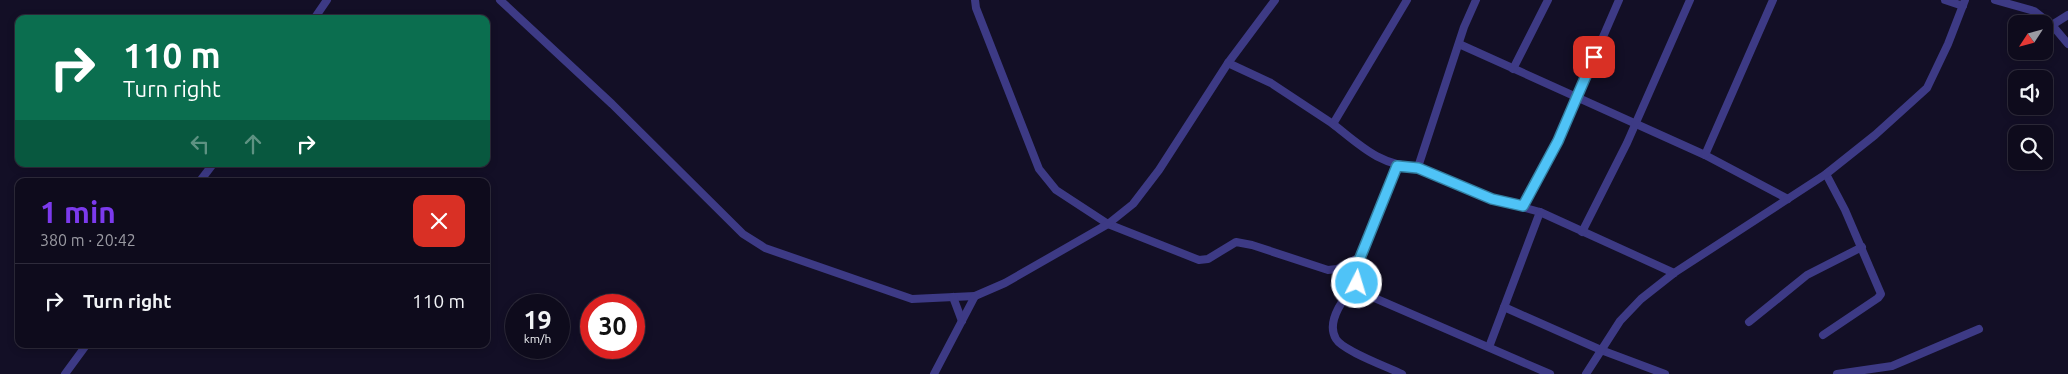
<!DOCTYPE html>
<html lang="en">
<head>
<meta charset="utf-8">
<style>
	:root { --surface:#0e0b1c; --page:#1c1929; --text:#f1f3f6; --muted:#9b9ba3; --line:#2e2b3b; --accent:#7c3aed }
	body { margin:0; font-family:Ubuntu,sans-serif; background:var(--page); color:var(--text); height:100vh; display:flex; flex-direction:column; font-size:19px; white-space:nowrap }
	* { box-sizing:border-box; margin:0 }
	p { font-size:16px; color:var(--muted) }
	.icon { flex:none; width:28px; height:28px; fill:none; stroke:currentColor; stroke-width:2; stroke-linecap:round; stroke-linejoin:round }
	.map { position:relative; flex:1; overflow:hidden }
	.sheet { position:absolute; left:15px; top:178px; width:475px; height:170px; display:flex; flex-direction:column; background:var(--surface); border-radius:10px; box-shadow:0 2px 8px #0003,0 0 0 1px var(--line) }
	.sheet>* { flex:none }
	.banner { position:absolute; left:15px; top:15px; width:475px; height:152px; border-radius:10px; box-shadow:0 2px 8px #0003,0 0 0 1px var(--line); background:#0b6e4f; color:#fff; overflow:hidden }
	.needle { width:32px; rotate:234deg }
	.fabs { position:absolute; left:2008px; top:15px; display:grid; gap:10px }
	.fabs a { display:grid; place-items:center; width:45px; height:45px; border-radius:10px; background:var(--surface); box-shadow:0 2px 8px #0003,0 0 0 1px var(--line); font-size:25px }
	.speed { position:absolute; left:505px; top:294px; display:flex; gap:10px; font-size:25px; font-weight:700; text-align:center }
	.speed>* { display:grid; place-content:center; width:65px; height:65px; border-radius:50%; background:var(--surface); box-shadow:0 2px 8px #0003,0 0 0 1px var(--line); line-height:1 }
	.speed small { font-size:12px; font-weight:400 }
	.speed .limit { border:8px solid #d22; background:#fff; color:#111 }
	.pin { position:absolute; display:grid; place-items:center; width:42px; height:42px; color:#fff; margin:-21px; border-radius:10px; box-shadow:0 2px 8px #0006 }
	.me { position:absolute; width:55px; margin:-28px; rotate:5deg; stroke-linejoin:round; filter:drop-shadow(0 0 4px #0008) }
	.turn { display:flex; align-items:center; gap:18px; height:105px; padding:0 25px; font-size:22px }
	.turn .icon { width:65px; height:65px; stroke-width:2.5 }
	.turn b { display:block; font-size:35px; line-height:42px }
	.lanes { display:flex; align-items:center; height:48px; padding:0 25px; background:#0003; justify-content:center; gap:25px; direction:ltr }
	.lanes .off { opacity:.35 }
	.round { display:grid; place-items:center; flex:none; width:52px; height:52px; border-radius:10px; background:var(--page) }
	.overview { display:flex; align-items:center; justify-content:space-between; height:85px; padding:0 25px }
	h1 { font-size:30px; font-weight:700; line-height:38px; color:var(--accent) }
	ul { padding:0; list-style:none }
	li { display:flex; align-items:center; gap:15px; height:75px; padding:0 25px; border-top:1px solid var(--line) }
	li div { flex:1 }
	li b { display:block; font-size:19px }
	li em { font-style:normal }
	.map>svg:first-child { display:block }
</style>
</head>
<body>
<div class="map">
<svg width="2068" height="374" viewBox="0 0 2068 374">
	<rect width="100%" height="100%" fill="#130f26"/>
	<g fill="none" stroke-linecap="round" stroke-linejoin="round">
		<g stroke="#3d3a85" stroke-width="8">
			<path d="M500,0l112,104 131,130 22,14 147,51 63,-3"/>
			<path d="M975,0l1,8 63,161 17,21 52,34 91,36 9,-1 28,-17 16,3 76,25 9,-1 23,-12"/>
			<path d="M1945,0l18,6"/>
			<path d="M1995,0l39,11 18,14 16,19"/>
			<path d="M314,19l13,-19"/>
			<path d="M2052,25l16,-10"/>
			<path d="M1459,44l246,111 83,44"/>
			<path d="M1228,63l43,20 62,41 74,-124"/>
			<path d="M1513,69l35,-69"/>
			<path d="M1333,124c28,22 47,42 85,43l46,-140 12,-27"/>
			<path d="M1705,155l68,-155"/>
			<path d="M1397,166l-41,104 1,13 6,10 187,81"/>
			<path d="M1418,167l74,32 48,13 134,61"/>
			<path d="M200,181l13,-17"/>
			<path d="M1523,207l35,-66 61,-141"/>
			<path d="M1582,232l45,-89 63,-143"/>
			<path d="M1357,283c-11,12 -32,38 -21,56 7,12 52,28 66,35"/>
			<path d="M953,297l9,24"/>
			<path d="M1504,307l97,43 64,24"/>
			<path d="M1749,322l58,-47 55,-28"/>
			<path d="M1823,335l55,-37 3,-4 -36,-84 -19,-36"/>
			<path d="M1489,347l51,-135"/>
			<path d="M65,374l22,-30"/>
			<path d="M934,374l41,-78 30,-13 103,-59 25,-20 26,-34 69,-107 47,-63"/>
			<path d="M1586,374l34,-53 21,-22 33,-26 152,-99 49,-39 52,-47 21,-44 17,-44"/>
			<path d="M1837,374l55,-8 87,-37"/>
		</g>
	</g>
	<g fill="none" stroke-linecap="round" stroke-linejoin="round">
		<defs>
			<path id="route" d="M1357,283l-1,-13 4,-12 37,-92 21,2 74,31 31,7 35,-65 36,-84"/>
		</defs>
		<use href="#route" stroke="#337fa1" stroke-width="12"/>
		<use href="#route" stroke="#4fc3f7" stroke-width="9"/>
	</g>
</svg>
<div class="fabs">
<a><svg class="needle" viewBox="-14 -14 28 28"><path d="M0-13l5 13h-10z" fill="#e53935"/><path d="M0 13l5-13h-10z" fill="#9b9ba3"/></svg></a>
<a><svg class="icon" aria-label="sound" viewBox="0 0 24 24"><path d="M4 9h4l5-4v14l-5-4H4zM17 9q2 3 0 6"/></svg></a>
<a><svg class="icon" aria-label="search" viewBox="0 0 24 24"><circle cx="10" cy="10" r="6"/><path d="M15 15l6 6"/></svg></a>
</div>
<div class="speed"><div>19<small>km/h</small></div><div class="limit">30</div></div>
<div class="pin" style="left:1594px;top:57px;background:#d93025"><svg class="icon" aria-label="arrive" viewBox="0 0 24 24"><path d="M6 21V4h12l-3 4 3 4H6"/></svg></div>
<svg class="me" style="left:1357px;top:283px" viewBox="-20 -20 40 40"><circle r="17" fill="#4fc3f7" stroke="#fff" stroke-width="3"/><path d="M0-11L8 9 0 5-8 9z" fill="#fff"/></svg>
<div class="banner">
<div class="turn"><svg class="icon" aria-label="right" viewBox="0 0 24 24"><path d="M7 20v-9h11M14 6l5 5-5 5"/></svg><div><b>110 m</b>Turn right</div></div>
<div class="lanes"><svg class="icon off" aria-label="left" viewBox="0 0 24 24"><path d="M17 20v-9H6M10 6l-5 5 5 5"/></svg><svg class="icon off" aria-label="ahead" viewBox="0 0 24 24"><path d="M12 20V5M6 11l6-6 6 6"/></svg><svg class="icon" aria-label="right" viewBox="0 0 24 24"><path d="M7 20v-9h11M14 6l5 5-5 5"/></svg></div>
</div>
<section class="sheet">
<div class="overview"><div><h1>1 min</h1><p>380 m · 20:42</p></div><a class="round" style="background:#d93025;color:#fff"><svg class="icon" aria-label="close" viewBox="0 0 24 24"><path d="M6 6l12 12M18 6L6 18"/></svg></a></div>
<ul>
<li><svg class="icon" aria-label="right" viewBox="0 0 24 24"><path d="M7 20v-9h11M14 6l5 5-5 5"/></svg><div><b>Turn right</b></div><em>110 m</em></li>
</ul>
</section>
</div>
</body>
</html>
